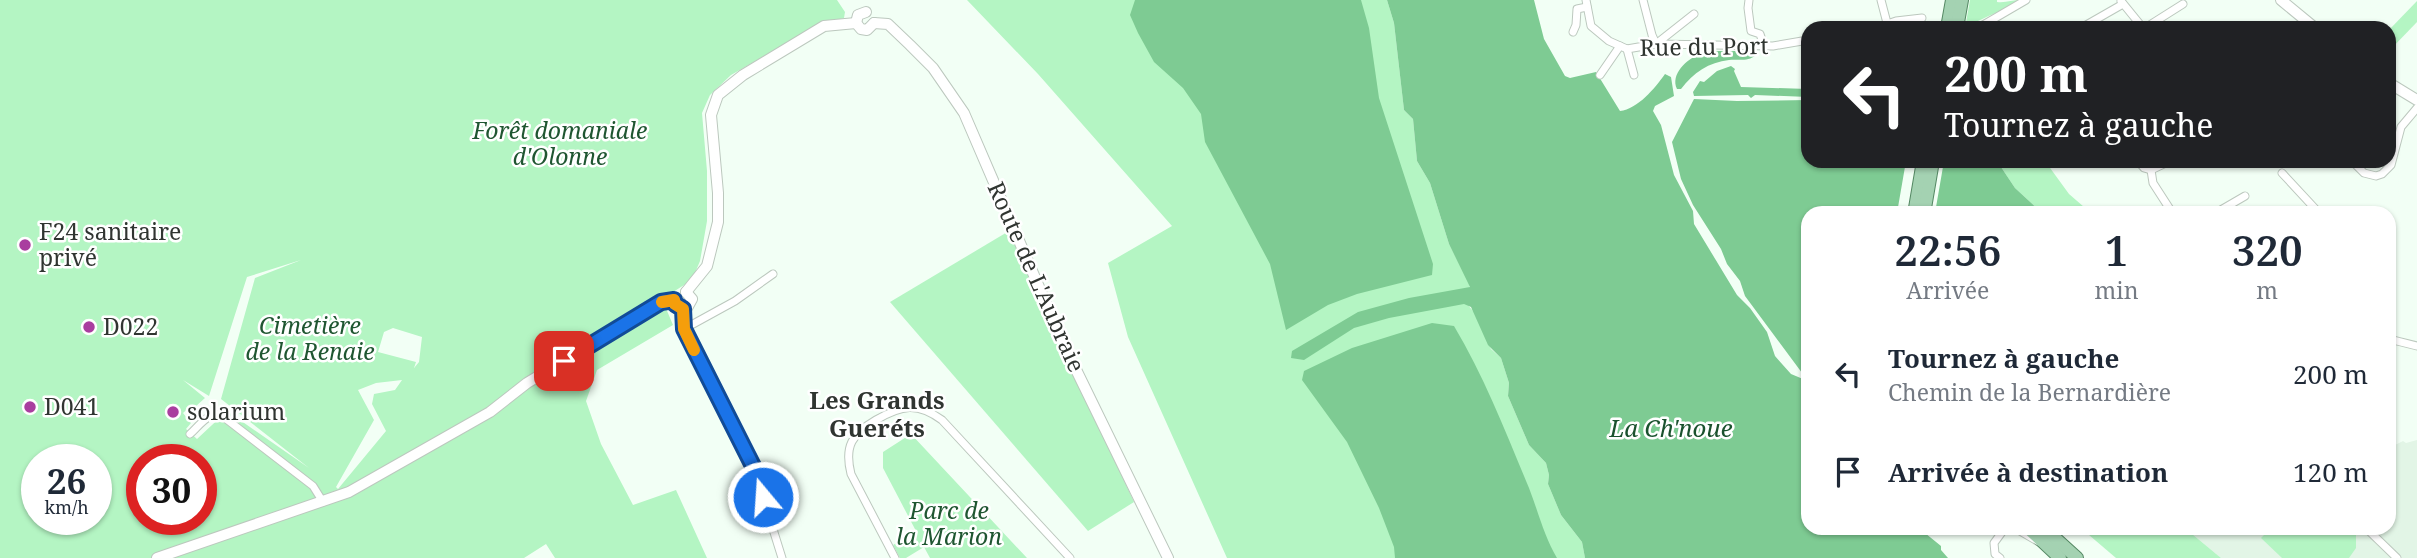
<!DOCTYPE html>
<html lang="fr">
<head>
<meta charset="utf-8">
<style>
	:root { --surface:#fff; --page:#f2f2f3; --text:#1f2937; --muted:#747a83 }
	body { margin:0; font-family:"Noto Serif",serif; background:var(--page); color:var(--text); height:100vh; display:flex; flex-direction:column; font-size:26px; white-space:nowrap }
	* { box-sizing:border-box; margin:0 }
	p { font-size:23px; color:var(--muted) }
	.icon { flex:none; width:38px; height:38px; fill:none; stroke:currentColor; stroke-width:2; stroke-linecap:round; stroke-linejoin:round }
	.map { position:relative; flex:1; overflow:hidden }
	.side { position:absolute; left:1801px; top:206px; width:595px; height:329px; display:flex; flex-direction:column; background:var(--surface); border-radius:21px; box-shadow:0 2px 5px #0004 }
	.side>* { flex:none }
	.banner { position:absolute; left:1801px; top:21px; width:595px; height:147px; border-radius:21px; box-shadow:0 2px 5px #0004; background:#202124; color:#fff; overflow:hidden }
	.speed { position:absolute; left:21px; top:444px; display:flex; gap:14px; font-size:35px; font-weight:700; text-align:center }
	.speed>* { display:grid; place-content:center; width:91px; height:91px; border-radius:50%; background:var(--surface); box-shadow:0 2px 5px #0004; line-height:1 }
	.speed small { font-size:18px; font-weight:400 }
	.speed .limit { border:10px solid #d22; background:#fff; color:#111 }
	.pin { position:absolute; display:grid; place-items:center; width:60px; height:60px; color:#fff; margin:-30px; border-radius:14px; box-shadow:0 4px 10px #0006 }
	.me { position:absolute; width:77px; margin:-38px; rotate:342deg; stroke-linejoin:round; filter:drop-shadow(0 0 5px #0008) }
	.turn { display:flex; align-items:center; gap:24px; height:147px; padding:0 28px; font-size:32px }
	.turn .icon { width:91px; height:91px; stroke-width:2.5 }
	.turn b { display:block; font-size:49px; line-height:60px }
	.eta { display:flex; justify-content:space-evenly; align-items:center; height:119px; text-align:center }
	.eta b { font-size:42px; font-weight:600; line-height:49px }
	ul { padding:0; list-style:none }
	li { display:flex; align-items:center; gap:21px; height:98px; padding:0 28px }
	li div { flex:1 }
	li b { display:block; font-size:26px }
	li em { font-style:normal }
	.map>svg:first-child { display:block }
</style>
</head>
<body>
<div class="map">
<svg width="2417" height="558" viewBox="0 0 2417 558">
	<rect width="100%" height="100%" fill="#f2fff5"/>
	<path fill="#e2f5e6" d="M2417,440v118h-196l-35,-29 203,-1v-80l14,-7 3,2z"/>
	<g fill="#b4f5c3" fill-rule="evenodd">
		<path d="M0,0h837l8,12 -1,6 -26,7 -87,50 -21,20 -8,18 5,58v50l-7,40 -8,19 -30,19 11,26 -76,45 -11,31 15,43 32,61 43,-15 31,68h-152l-9,-14 -22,14h-524zM301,260l-46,18 -34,121 88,69 -82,-57 -30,28 -11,-10 5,-6 -8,-10 9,-8 3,2 10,-9 -22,-18 26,16 38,-119zM393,328l29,9 -3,25 -5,6 2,-6 -38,-10 6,-20zM402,380l-7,10 -21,4 -2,10 14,27 -48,58 -2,-2 38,-67 -16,-30 18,-7zM37,460h59v60h-59zM142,460h59v60h-59z"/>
		<path d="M967,0h420l7,23 10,87 9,9 4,42 13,22 19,61 21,41 -3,19 7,8 17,37 10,9 8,25 -1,13 21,49 17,18 3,12 -1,9 13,31 21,27 3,16h-358l-99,-221 -20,-74 64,-37 -134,-152z"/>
		<path d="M1970,0h27v2c9,1 15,-2 24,-2 -17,10 -34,16 -51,25v3h-5z"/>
		<path d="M2417,1v21l-28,29v-21z"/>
		<path d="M1997,161h48l24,33 22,19h-49l-27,-25z"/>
		<path d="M1009,231l125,271 -46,29 -198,-229z"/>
		<path d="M911,434l116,124h-97l-6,-11 -18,11h-6l-7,-13 23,-14 -33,-63v-16z"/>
		<path d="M2271,528l85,1v19l-7,10h-67l-21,-20z"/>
		<path d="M2082,529h104l35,29h-105z"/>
	</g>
	<g fill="#7ecb93">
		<path d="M1135,0h226l8,28 10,70 54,166 -1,11 -75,19 -29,11 -42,25 -16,-66 -65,-122 -4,-28 -18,-26 -29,-26 -16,-29 -8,-18z"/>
		<path d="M1387,0h147l10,39 21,37 5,2 26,-6 24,39c18,-2 35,-23 45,-37l6,3 3,19 -19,10 -2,5 8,14 13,50 19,36 1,13 43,71 13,13 17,24 8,24 16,18 12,5 5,8v141l112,1 21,17v4l7,8h-363l-3,-16 -21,-27 -13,-31 1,-9 -3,-12 -17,-18 -21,-49 1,-13 -8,-25 -13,-13 -17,-38 -7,-3 -75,14 -35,10 -50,32 -13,-2 1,-7 66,-39 51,-14 61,-11 -21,-43 -19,-61 -13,-22 -4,-42 -9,-9 -10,-87z"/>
		<path d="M1735,51l21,4c-8,7 -17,4 -27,5 -20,2 -36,13 -48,29h-4c-7,-15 10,-30 23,-35 11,-4 25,-3 35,-3z"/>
		<path d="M1731,66l4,3 -1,2 7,16 67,2v8l-53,-2 -4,3 -3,-3 -54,1 -1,-4 7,-11 4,1 13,-11z"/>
		<path d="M1694,99l43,2 71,-1v61h98l-9,52 -89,1v167l-63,-85 -5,-15 -13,-17 -6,-15 -28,-44 -12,-26 -9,-37z"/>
		<path d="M1944,161h53l18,27 27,25h-107z"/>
		<path d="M1432,323l22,3c30,50 52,107 75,162 9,23 15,48 28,70h-162l-1,-11 -15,-39 -32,-66 -45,-62 2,-9 48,-23z"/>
	</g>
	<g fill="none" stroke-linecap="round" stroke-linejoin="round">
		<defs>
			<g id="street">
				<path d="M1586,0l5,26 18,15 18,8 29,-5 117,2 35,-6"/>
				<path d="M1643,0l9,35 4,9 38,-30"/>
				<path d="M1749,0l-1,8 3,23 9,3 4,12"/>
				<path d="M1881,0l6,23"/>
				<path d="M2121,1l22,27"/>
				<path d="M1875,28l21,-7 26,-3"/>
				<path d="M1978,28l48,-28"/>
				<path d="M2081,28l42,-24"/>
				<path d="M2145,28l38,-24"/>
				<path d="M1573,32l3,-7 1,-16 10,-2"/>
				<path d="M1627,49l7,26"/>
				<path d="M1600,75l20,-29"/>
				<path d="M2138,161l6,7 7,2"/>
				<path d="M2352,161l12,12 12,3 6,-2 9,-9 10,-38 16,-19"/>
				<path d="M2151,170l2,13 20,31"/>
				<path d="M2151,170l19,-9"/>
				<path d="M2282,173l38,41"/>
				<path d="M2214,214l31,-18"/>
				<path d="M683,309l1,20 69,136 29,93"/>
				<path d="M684,329l51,-28 38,-27"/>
				<path d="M2389,339l28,7"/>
				<path d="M190,434c9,-8 18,-22 31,-19l92,71 10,16"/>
				<path d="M2015,528l24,14"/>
				<path d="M2366,528l31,30"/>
				<path d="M895,558l-44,-84c-7,-28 1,-40 25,-54 26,-15 41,-18 66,0l128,138"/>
				<path d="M2000,558l-5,-4 -1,-11 11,-15"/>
			</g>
			<g id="secondary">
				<path d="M2281,0l34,28"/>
				<path d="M856,23l5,6 6,1 7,-7"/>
				<path d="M856,23l2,-8 8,-3"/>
				<path d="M874,23l14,1 22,21 23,23 31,45 100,232 104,213"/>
				<path d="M2389,83l28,17"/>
				<path d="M686,292l21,-26 11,-44v-29l-7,-78 7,-20 25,-20 81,-49 32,-3"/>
				<path d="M674,300l4,8h9l5,-9 -6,-7"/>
				<path d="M157,558l192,-66 141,-80 37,-29 134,-81 13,-2"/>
			</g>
			<g id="primary">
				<path d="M1947,28l5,-28"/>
				<path d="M1957,28l5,-28"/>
				<path d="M1914,214l9,-53"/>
				<path d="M1924,214l9,-53"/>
				<path d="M2028,528l32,30"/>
				<path d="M2044,528l33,30"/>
			</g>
		</defs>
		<use href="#street" stroke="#bcc8be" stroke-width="9"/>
		<use href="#secondary" stroke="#bcc8be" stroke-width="12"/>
		<use href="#primary" stroke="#548863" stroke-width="14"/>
		<use href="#street" stroke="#fff" stroke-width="7"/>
		<use href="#secondary" stroke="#fff" stroke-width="10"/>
		<use href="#primary" stroke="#a4d2b2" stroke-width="12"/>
	</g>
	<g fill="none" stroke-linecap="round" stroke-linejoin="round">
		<defs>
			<path id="route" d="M564,361l97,-59 13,-2 1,4 8,5 1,20 69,137 10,31"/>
		</defs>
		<use href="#route" stroke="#114b97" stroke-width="18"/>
		<use href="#route" stroke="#1a73e8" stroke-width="12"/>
		<path stroke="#f59e0b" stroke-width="12" d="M662,302l12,-2 1,4 8,5 1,20 10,21"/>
	</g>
	<g fill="#a93e9f" stroke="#fff" stroke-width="2.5">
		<circle cx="25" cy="245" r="7"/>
		<circle cx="89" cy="327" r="7"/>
		<circle cx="30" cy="407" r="7"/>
		<circle cx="173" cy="412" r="7"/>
	</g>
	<g text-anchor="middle" stroke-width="5" stroke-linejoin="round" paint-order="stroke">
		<g font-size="23" fill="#303531" stroke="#fff">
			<text transform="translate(1704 47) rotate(-1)" y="8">Rue du Port</text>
			<text transform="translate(1036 277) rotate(66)" y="8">Route de L'Aubraie</text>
		</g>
		<g font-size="23" font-style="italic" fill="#1f5631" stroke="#fff">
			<text x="560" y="139">Forêt domaniale<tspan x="560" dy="26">d'Olonne</tspan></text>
			<text x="310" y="334">Cimetière<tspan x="310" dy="26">de la Renaie</tspan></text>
			<text x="949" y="519">Parc de<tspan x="949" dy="26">la Marion</tspan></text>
		</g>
		<g font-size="23" fill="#303531" stroke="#fff" text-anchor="start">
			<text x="39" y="240">F24 sanitaire<tspan x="39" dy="26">privé</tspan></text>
			<text x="103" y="335">D022</text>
			<text x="44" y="415">D041</text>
			<text x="187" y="420">solarium</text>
		</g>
		<g font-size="24" font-weight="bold" fill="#303531" stroke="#fff">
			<text x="877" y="409">Les Grands<tspan x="877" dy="28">Gueréts</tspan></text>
		</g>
		<g font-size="24" font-style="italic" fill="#1a522e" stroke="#fff">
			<text x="1671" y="437">La Ch'noue</text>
		</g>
	</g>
</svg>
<div class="speed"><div>26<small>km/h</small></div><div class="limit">30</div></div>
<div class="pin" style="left:564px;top:361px;background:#d93025"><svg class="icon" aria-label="arrive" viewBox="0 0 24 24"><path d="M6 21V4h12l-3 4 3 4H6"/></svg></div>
<svg class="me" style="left:763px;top:497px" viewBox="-20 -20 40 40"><circle r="17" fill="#1a73e8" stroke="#fff" stroke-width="3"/><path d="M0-11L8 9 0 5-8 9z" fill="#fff"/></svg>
<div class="banner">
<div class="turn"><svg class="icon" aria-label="left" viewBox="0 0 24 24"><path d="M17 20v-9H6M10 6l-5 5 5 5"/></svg><div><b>200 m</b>Tournez à gauche</div></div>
</div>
<section class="side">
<div class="eta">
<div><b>22:56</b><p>Arrivée</p></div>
<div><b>1</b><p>min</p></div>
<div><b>320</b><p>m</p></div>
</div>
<ul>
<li><svg class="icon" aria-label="left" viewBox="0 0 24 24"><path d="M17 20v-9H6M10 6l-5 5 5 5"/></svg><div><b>Tournez à gauche</b><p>Chemin de la Bernardière</p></div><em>200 m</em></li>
<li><svg class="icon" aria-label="arrive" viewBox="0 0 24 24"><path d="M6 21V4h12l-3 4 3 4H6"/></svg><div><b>Arrivée à destination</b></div><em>120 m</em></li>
</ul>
</section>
</div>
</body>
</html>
